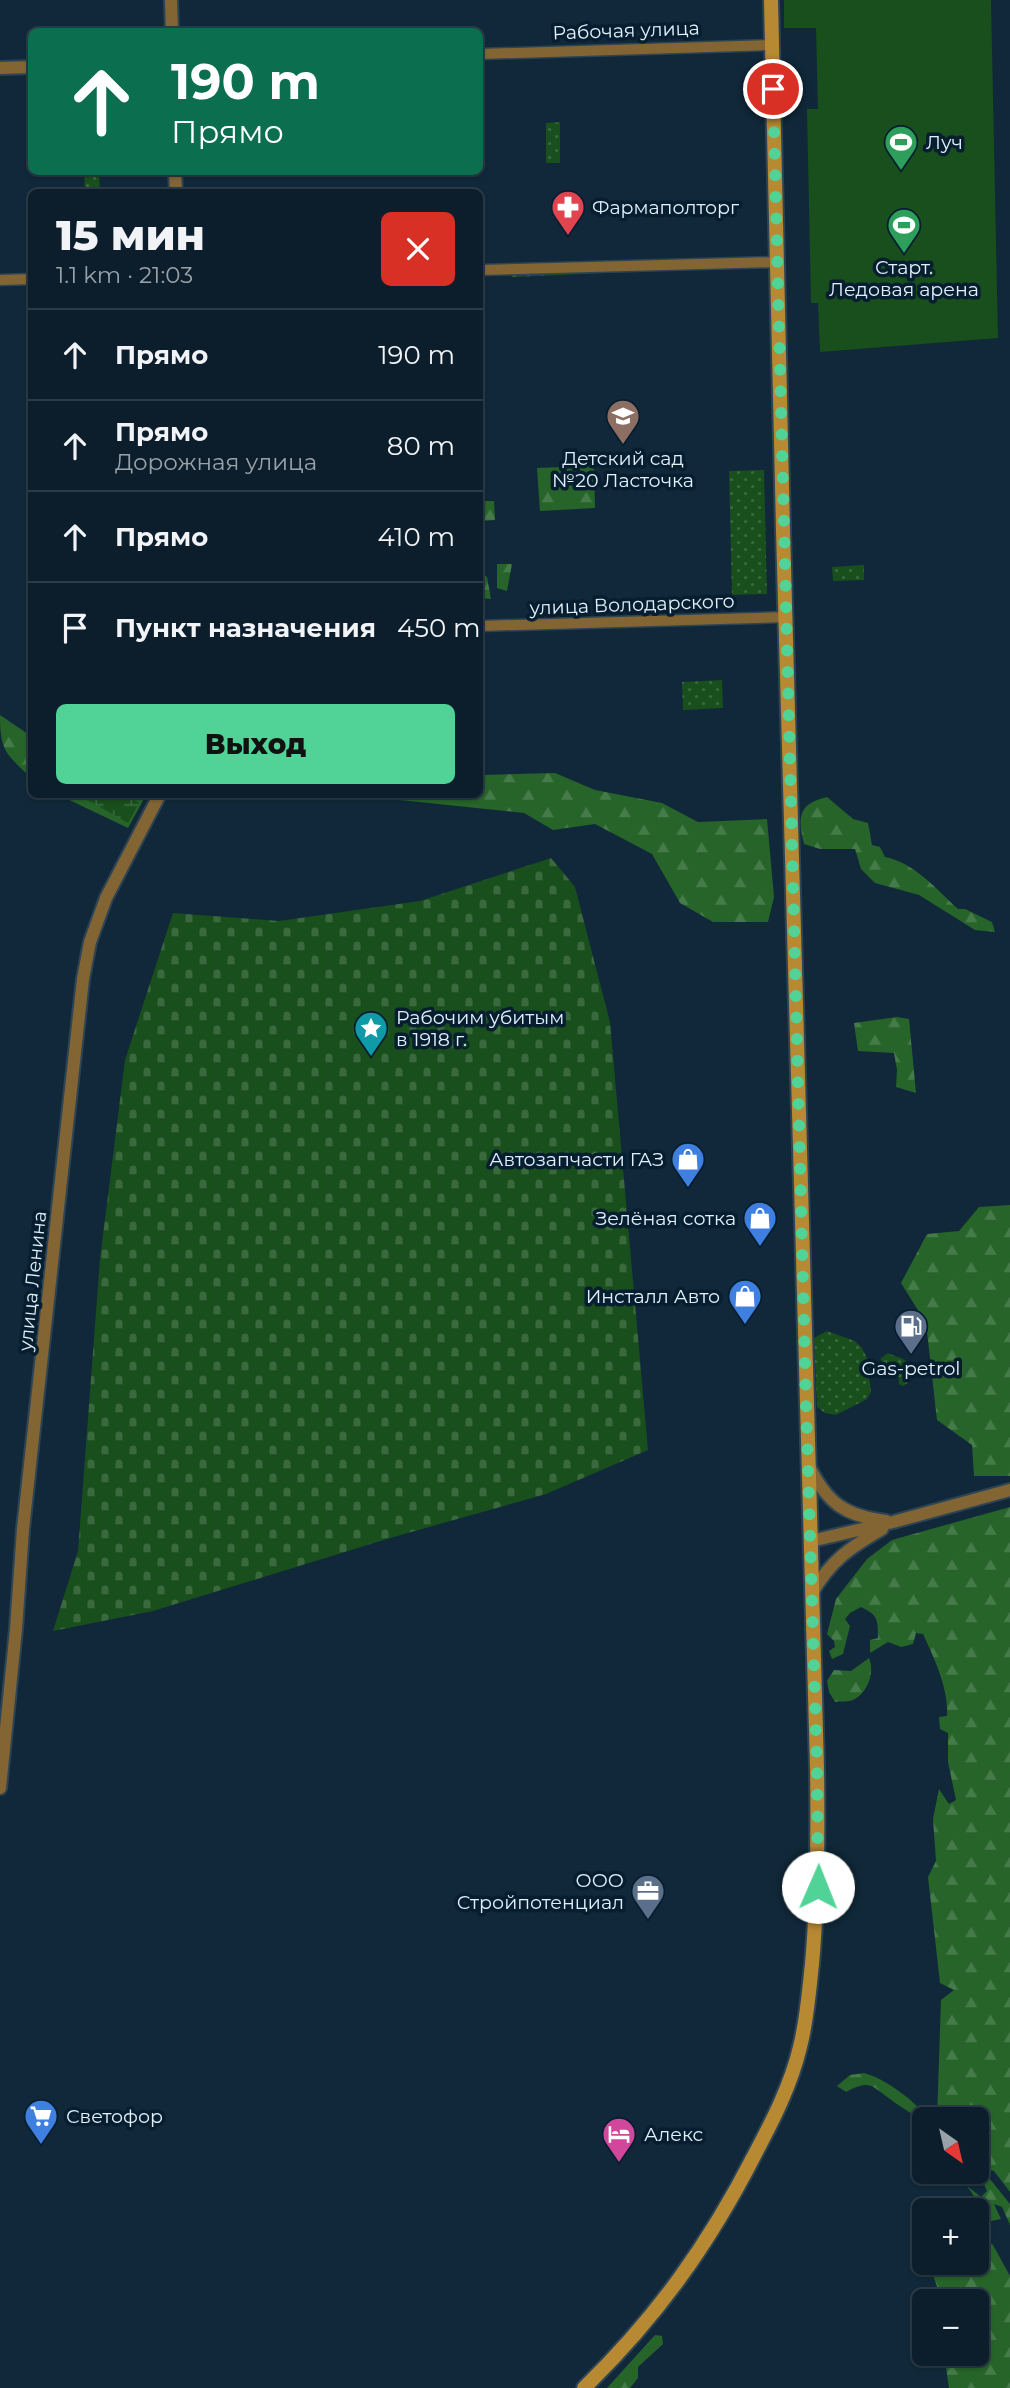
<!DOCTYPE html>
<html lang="ru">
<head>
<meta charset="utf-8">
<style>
	:root { --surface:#0c1e2b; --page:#1a2b37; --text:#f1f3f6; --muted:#9aa2a9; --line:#2c3c47; --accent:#51d398 }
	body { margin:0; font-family:Montserrat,sans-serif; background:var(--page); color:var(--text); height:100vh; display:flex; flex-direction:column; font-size:26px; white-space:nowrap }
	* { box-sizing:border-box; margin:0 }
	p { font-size:23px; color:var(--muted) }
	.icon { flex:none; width:38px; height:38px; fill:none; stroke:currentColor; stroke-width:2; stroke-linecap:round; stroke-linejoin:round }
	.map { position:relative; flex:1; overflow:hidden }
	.details { position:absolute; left:28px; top:189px; width:455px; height:609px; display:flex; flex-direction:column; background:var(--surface); border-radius:10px; box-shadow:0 2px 5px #0004,0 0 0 2px var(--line) }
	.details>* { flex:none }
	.banner { position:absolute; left:28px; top:28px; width:455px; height:147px; border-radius:10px; box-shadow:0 2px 5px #0004,0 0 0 2px var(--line); background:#0b6e4f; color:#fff; overflow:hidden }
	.needle { width:46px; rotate:146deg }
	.tools { position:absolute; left:912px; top:2107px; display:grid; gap:14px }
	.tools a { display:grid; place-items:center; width:77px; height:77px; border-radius:10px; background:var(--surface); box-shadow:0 2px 5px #0004,0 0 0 2px var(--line); font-size:35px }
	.pin { position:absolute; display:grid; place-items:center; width:60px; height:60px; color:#fff; margin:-30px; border:4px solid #fff; border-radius:50%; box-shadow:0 2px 7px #0007 }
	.me { position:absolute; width:77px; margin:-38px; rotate:1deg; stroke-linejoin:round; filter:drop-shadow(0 0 5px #0008) }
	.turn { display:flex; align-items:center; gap:24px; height:147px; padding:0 28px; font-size:32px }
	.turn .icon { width:91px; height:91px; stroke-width:2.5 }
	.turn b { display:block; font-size:49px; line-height:60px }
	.round { display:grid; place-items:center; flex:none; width:74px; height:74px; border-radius:10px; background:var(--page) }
	.head { display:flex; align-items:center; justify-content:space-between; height:119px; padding:0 28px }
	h1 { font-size:42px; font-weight:800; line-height:52px }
	.cta { display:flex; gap:14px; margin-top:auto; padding:14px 28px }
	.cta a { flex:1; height:80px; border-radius:10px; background:var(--accent); color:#111; font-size:28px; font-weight:800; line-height:80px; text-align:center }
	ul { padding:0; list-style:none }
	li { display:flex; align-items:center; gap:21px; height:91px; padding:0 28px; border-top:2px solid var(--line) }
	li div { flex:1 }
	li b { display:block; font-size:26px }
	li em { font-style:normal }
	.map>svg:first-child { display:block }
</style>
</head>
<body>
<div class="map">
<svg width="1010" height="2388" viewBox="0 0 1010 2388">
	<defs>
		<pattern id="green-dots" width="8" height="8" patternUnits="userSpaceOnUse" patternTransform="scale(1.75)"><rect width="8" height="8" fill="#194f1c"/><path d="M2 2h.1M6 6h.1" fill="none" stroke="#3a693e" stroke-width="1.8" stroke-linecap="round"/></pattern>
		<pattern id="forest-firs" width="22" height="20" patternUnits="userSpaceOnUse" patternTransform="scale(1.75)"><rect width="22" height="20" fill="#266429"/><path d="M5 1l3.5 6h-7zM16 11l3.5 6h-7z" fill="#457a49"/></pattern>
		<pattern id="wetland-marsh" width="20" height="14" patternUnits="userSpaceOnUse" patternTransform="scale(1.75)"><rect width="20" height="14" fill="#194f1c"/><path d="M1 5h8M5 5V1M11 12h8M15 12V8" fill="none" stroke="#3a693e"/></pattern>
		<pattern id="cemetery-stones" width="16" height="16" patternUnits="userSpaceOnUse" patternTransform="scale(1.75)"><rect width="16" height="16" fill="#194f1c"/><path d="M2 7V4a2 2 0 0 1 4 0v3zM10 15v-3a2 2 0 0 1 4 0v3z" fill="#3a693e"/></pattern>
	</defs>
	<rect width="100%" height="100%" fill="#102839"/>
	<g fill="url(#green-dots)">
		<path d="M560,122v41h-14v-40z"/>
		<path d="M84,172h15l1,20h-15z"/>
		<path d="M650,269l2,2 -140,6 -1,-2z"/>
		<path d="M764,470l3,124 -35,1 -3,-124z"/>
		<path d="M864,565v15l-31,1 -1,-14z"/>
		<path d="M722,680l1,28 -40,2 -1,-28z"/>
		<path d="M827,1331l28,10 7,7 5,10 4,34 -4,7 -31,16 -11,-2 -8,-6 -3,-69z"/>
		<path d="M888,1353c5,3 13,4 18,8 10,7 7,21 -3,25l-4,-2 -1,-12h-16l-1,-14z"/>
	</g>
	<g fill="url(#forest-firs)">
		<path d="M594,466l1,42 -55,3 -3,-43z"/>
		<path d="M480,501h14l1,19 -15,1z"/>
		<path d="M497,564h15l-5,27 -10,-3z"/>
		<path d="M480,572l7,5 4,22 -11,-1z"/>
		<path d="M0,715l31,21v42c-25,-25 -31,-26 -31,-63z"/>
		<path d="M555,773l40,17 67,13 36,19 69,-3 7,78 -6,25h-55l-33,-19 -28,-49 -57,-30 -42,6 -29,-17 -172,-18 128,-1v-19z"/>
		<path d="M59,795h87l-18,33z"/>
		<path d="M827,797l26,22 15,4 4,22 8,2 5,10c30,6 51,32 73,52h7l27,13 3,10 -20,-2 -56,-35 -44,-12 -14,-14 -6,-20h-35l-16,-5c-6,-26 -7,-40 23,-47z"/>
		<path d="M897,1017l12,2 7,74 -20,-6 1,-17 -3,-17 -36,-2 -4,-28z"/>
		<path d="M1010,1205v271h-36l-2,-31 -35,-25 -11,-97 -25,-40 26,-49 32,-3 20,-24z"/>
		<path d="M1010,1507v685l-16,-21 -17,-4 -1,-48h-39l4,-119 13,-10 -14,-7 -12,-106 8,-16 -3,-42 6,-30 10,15 7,-4 -8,-38v-29l-8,-4 -1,-12 8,-1c2,-27 -13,-58 -24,-82l-7,-1 -3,11 -12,3 -13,-5 -18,11v-13l8,-2c0,-18 0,-23 -17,-31l-11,6 -5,6 5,7 -7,28 -11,5 -3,-8 6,-4 -1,-6 -7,-7 9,-35 31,-40 25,-19z"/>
		<path d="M869,1658c6,14 -1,35 -16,42 -4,2 -13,1 -18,2l-6,-10 -2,-11 7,-11 17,1z"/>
		<path d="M864,2073c20,5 52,28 64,46l-6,2c-10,-8 -22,-14 -32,-22 -19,-13 -19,-20 -44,-7l-9,-6 13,-11z"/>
		<path d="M986,2174l24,30v21l-8,-18 -8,-3 7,15 -10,2 -24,-35 14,11 6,-6 -5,-11z"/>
		<path d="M977,2234l16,11 17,31v112h-61l-5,-34h32v-53h-34l-10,-29 3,-9h41z"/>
		<path d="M655,2335l7,1 1,8 -25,23v11l-8,10h-23z"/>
	</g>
	<path fill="url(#wetland-marsh)" d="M79,795h48l12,8 -11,20z"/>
	<path fill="url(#cemetery-stones)" d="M551,858l24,29 35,135 38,428 -102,44 -156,44 -237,73 -100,20 25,-80 22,-292 25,-199 48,-147 106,8 141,-20z"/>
	<path fill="#194f1c" d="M784,0h207l7,338 -178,14 -2,-49h-7l-4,-194h11l-2,-81h-32z"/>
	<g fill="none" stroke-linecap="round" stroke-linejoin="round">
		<defs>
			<g id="minor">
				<path d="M480,54l293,-9"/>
				<path d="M480,270l296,-8"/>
				<path d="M0,280l32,-1"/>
				<path d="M480,626l306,-9"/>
			</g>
			<g id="tertiary">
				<path d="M171,0l1,32"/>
				<path d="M0,68l32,-1"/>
				<path d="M175,172l1,20"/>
				<path d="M809,1466c18,37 36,50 77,55"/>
				<path d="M811,1541l82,-19 117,-32"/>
				<path d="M812,1593c19,-33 39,-46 70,-64"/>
				<path d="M0,1788l16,-159 7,-100 60,-550 7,-37 16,-44 54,-104"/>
			</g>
			<path id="secondary" d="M584,2388c73,-71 125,-144 171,-234 18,-34 36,-69 45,-107 7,-27 9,-56 12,-83 6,-66 6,-130 5,-196l-34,-1238 -12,-530"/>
		</defs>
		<use href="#minor" stroke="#2d4454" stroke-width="13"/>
		<use href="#tertiary" stroke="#2d4454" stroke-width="16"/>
		<use href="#secondary" stroke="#2d4454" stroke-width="18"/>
		<use href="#minor" stroke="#836534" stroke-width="10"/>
		<use href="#tertiary" stroke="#836534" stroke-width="12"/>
		<use href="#secondary" stroke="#b88933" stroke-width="14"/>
	</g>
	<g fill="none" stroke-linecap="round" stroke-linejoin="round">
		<path stroke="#51d398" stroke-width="12" stroke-dasharray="0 21.6" d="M773,89l33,1314 11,365 1,119"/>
	</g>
	<defs>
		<symbol id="stadium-pin" viewBox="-11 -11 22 30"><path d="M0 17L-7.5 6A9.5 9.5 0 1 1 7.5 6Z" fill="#2e9e5b" stroke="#061e2f"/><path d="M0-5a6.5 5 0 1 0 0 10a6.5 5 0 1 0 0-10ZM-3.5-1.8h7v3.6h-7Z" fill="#fff"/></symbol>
		<symbol id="pharmacy-pin" viewBox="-11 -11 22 30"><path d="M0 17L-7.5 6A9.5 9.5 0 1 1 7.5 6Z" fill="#e0444e" stroke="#061e2f"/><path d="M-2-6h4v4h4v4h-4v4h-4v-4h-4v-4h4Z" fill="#fff"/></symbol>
		<symbol id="school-pin" viewBox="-11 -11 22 30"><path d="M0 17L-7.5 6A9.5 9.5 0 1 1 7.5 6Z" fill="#8d6e63" stroke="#061e2f"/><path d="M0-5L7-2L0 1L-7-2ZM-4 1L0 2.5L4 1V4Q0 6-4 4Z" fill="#fff"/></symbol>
		<symbol id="sight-pin" viewBox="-11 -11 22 30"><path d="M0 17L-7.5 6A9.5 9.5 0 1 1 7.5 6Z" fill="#0f9aa8" stroke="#061e2f"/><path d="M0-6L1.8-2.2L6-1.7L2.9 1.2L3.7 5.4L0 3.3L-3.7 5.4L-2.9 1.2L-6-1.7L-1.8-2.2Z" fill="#fff"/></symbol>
		<symbol id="shop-pin" viewBox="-11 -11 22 30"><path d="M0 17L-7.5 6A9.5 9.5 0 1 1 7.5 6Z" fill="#3f7fe0" stroke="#061e2f"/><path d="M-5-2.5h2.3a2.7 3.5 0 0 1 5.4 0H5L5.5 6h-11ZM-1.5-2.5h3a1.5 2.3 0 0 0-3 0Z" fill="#fff"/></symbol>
		<symbol id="fuel-pin" viewBox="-11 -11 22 30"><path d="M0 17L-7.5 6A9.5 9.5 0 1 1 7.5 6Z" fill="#5c6f8a" stroke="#061e2f"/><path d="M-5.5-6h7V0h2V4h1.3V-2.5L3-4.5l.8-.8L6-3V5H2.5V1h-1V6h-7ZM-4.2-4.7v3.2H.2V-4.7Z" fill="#fff"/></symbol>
		<symbol id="office-pin" viewBox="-11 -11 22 30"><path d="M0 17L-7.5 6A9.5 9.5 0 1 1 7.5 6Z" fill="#5c6f8a" stroke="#061e2f"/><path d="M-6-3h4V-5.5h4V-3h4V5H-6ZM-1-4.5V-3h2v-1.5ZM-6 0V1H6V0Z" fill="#fff"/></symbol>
		<symbol id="supermarket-pin" viewBox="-11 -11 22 30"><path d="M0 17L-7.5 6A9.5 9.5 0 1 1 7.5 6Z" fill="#3f7fe0" stroke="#061e2f"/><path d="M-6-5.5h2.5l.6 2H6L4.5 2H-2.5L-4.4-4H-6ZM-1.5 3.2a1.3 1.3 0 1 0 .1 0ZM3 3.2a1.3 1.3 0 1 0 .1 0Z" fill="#fff"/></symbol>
		<symbol id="hotel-pin" viewBox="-11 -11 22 30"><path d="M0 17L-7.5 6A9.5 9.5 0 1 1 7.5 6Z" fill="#d1479c" stroke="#061e2f"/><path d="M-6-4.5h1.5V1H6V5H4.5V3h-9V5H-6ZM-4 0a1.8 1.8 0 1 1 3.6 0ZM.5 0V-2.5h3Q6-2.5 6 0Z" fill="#fff"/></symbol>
	</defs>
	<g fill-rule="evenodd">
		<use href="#stadium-pin" x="882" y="123" width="38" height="52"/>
		<use href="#pharmacy-pin" x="549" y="188" width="38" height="52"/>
		<use href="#stadium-pin" x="885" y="206" width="38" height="52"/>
		<use href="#school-pin" x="604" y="397" width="38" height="52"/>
		<use href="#sight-pin" x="352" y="1009" width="38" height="52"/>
		<use href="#shop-pin" x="669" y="1140" width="38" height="52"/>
		<use href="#shop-pin" x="741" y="1199" width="38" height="52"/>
		<use href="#shop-pin" x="726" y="1277" width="38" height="52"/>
		<use href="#fuel-pin" x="892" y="1307" width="38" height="52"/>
		<use href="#office-pin" x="629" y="1872" width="38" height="52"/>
		<use href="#supermarket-pin" x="22" y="2097" width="38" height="52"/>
		<use href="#hotel-pin" x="600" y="2115" width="38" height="52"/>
	</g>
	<g text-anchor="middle" stroke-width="7" stroke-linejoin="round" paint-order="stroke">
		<g font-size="19" fill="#e1f0fc" stroke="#061e2f">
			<text transform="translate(626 30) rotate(-2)" y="7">Рабочая улица</text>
			<text transform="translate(632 604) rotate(-2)" y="7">улица Володарского</text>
			<text transform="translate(32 1281) rotate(-84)" y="7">улица Ленина</text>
		</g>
		<g font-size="19" fill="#e1f0fc" stroke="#061e2f" text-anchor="start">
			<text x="926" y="149">Луч</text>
			<text x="592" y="214">Фармаполторг</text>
			<text x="904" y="274" text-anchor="middle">Старт.<tspan x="904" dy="22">Ледовая арена</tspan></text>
			<text x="623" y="465" text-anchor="middle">Детский сад<tspan x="623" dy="22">№20 Ласточка</tspan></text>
			<text x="396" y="1024">Рабочим убитым<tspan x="396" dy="22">в 1918 г.</tspan></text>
			<text x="664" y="1166" text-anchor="end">Автозапчасти ГАЗ</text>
			<text x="736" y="1225" text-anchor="end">Зелёная сотка</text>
			<text x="720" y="1303" text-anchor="end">Инсталл Авто</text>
			<text x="911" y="1375" text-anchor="middle">Gas-petrol</text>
			<text x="624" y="1887" text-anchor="end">ООО<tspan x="624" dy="22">Стройпотенциал</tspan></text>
			<text x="66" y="2123">Светофор</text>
			<text x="644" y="2141">Алекс</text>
		</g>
	</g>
</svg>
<div class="tools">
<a><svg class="needle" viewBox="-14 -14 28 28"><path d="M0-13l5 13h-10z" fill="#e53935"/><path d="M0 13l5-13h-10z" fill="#9aa2a9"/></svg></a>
<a>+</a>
<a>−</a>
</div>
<div class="pin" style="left:773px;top:89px;background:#d93025"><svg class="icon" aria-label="arrive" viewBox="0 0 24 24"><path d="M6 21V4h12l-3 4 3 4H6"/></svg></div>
<svg class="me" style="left:818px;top:1887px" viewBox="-20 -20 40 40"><circle r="19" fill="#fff"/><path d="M0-13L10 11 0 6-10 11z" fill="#51d398"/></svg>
<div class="banner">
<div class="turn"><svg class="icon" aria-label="ahead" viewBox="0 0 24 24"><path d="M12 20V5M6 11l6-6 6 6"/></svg><div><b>190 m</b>Прямо</div></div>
</div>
<section class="details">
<div class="head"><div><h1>15 мин</h1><p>1.1 km · 21:03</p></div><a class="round" style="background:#d93025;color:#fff"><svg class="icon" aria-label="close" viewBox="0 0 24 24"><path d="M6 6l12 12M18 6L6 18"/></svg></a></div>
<ul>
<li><svg class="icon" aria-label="ahead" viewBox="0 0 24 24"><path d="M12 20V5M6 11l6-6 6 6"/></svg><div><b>Прямо</b></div><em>190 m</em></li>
<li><svg class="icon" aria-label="ahead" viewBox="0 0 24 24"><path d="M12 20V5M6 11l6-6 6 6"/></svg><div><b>Прямо</b><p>Дорожная улица</p></div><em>80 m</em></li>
<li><svg class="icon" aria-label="ahead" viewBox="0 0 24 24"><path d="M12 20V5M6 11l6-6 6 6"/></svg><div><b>Прямо</b></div><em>410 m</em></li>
<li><svg class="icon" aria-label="arrive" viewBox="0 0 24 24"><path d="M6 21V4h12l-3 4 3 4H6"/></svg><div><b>Пункт назначения</b></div><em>450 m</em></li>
</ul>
<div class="cta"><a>Выход</a></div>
</section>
</div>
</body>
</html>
